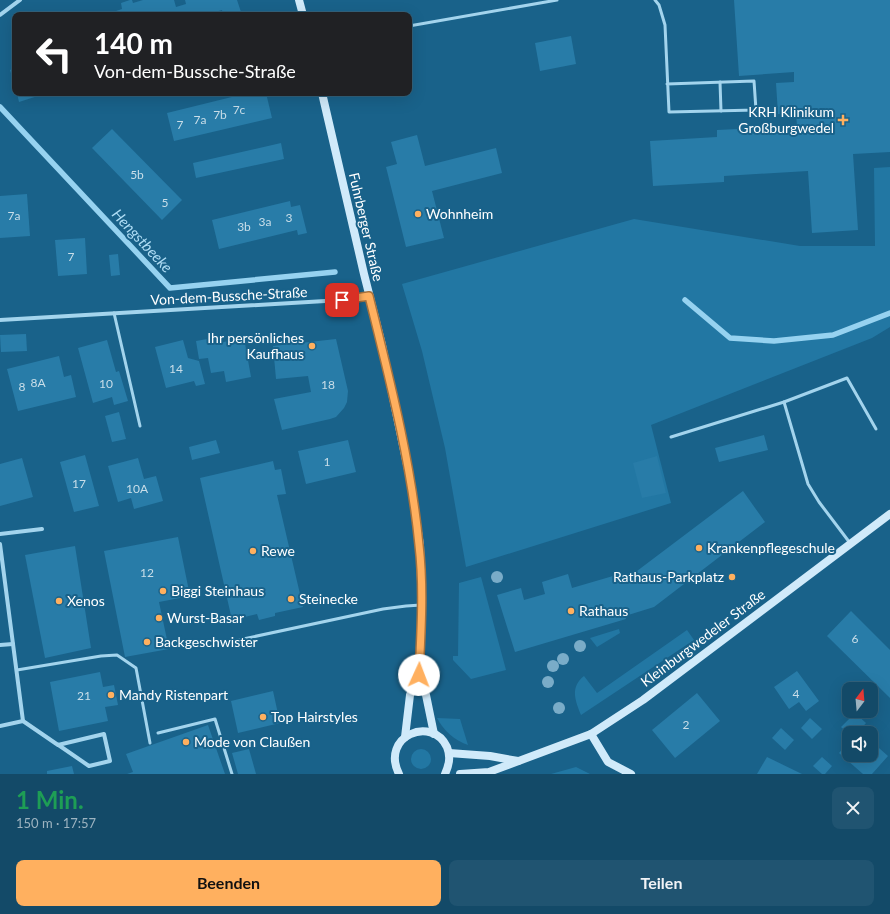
<!DOCTYPE html>
<html lang="de">
<head>
<meta charset="utf-8">
<style>
	:root { --surface:#134a68; --page:#205471; --text:#f1f3f6; --muted:#9db3c0; --line:#32627c; --accent:#ffb05f }
	body { margin:0; font-family:Lato,sans-serif; background:var(--page); color:var(--text); height:100vh; display:flex; flex-direction:column; font-size:15px; white-space:nowrap }
	* { box-sizing:border-box; margin:0 }
	p { font-size:13px; color:var(--muted) }
	.icon { flex:none; width:22px; height:22px; fill:none; stroke:currentColor; stroke-width:2; stroke-linecap:round; stroke-linejoin:round }
	.map { position:relative; height:774px; overflow:hidden }
	.side { display:flex; flex-direction:column; background:var(--surface); flex:1 }
	.side>* { flex:none }
	.guide { position:absolute; left:12px; top:12px; width:400px; height:84px; border-radius:8px; box-shadow:0 4px 16px #0002,0 0 0 1px var(--line); background:#202124; color:#fff; overflow:hidden }
	.needle { width:26px; rotate:16deg }
	.fabs { position:absolute; left:842px; top:682px; display:grid; gap:8px }
	.fabs a { display:grid; place-items:center; width:36px; height:36px; border-radius:8px; background:var(--surface); box-shadow:0 4px 16px #0002,0 0 0 1px var(--line); font-size:20px }
	.pin { position:absolute; display:grid; place-items:center; width:34px; height:34px; color:#fff; margin:-17px; border-radius:8px; box-shadow:0 2px 6px #0006 }
	.me { position:absolute; width:44px; margin:-22px; rotate:2deg; stroke-linejoin:round; filter:drop-shadow(0 0 3px #0008) }
	.turn { display:flex; align-items:center; gap:14px; height:84px; padding:0 16px; font-size:18px }
	.turn .icon { width:52px; height:52px; stroke-width:2.5 }
	.turn b { display:block; font-size:28px; line-height:34px }
	.round { display:grid; place-items:center; flex:none; width:42px; height:42px; border-radius:8px; background:var(--page) }
	.summary { display:flex; align-items:center; justify-content:space-between; height:68px; padding:0 16px }
	h1 { font-size:24px; font-weight:700; line-height:30px; color:#1e9e55 }
	.button { display:flex; gap:8px; margin-top:auto; padding:8px 16px }
	.button a { flex:1; height:46px; border-radius:8px; background:var(--accent); color:#111; font-size:16px; font-weight:700; line-height:46px; text-align:center }
	.button a+a { background:var(--page); color:var(--text) }
	.map>svg:first-child { display:block }
</style>
</head>
<body>
<div class="map">
<svg width="890" height="774" viewBox="0 0 890 774">
	<rect width="100%" height="100%" fill="#19628a"/>
	<g fill="#2277a3">
		<path d="M890,167v160l-18,11 -221,87 20,78 -205,64 -21,-119 -23,-97 -20,-67 232,-65 166,27h75l-1,-78z"/>
		<path d="M481,577l25,93 -35,9 -18,-19v-4h5l1,-73z"/>
		<path d="M619,629l1,4 -23,14 -7,-9z"/>
		<path d="M687,630l7,10 -113,75c-6,-15 -11,-28 3,-39l13,17z"/>
		<path d="M437,718l23,1 8,26c-14,-5 -24,-14 -31,-27z"/>
		<circle cx="421" cy="759" r="10"/>
		<path d="M576,767l14,7h-39z"/>
	</g>
	<g fill="none" stroke-linecap="round" stroke-linejoin="round">
		<g stroke="#96d2f0" stroke-width="5.5">
			<path d="M0,107l170,181 165,-16"/>
			<path d="M685,300l45,38 44,3 59,-6 57,-22"/>
		</g>
	</g>
	<g fill="#287ca8">
		<path d="M130,0h2l1,3 10,-3h31l2,7 10,-3 -1,-4h52l5,15h-19l-1,-5 -17,5h-91l-1,-3 9,-3 -1,-6z"/>
		<path d="M734,0h156v152l-37,2 5,76 -46,3 -4,-62 -84,5v6l-71,4 -3,-45 67,-4v-7l80,-4 -1,-13 -18,1 -2,-31 18,-1v-10l-55,4z"/>
		<path d="M571,36l5,28 -36,7 -5,-28z"/>
		<path d="M15,68v18l-5,-16z"/>
		<path d="M17,93h30l-28,9z"/>
		<path d="M248,93h18l6,25 -98,23 -7,-28z"/>
		<path d="M112,129l70,71 -20,20 -70,-72z"/>
		<path d="M417,135l8,31 71,-18 6,25 -70,18 12,47 -38,9 -20,-80 11,-3 -6,-22z"/>
		<path d="M281,143l3,16 -88,19 -3,-15z"/>
		<path d="M27,194l3,42 -30,2v-42z"/>
		<path d="M290,201l1,6 9,-2 7,28 -9,2 -1,-5 -78,19 -7,-29z"/>
		<path d="M85,238l2,36 -29,2 -3,-36z"/>
		<path d="M118,254l2,21 -9,1 -2,-21z"/>
		<path d="M26,334l1,17 -26,1 -1,-17z"/>
		<path d="M244,338l7,39 -25,5 -2,-11 -13,2 -3,-15 -9,1 -3,-18 11,-2 1,6z"/>
		<path d="M336,339l12,52 -1,11 -3,6 -8,9 -6,2 -48,11 -8,-31 37,-7 -3,-16 -32,3 -3,-33z"/>
		<path d="M107,340l9,32 3,-1 9,30 -14,4 -2,-8 -19,6 -15,-55z"/>
		<path d="M183,340l5,18 11,3 6,23 -9,2 -2,-5 -28,7 -11,-41z"/>
		<path d="M59,356l5,21 7,-2 5,22 -58,14 -11,-42z"/>
		<path d="M119,412l7,27 -14,3 -7,-26z"/>
		<path d="M764,435l4,15 -49,12 -4,-14z"/>
		<path d="M216,440l4,13 -28,7 -3,-13z"/>
		<path d="M348,440l8,32 -50,12 -8,-33z"/>
		<path d="M85,455l14,51 -25,6 -14,-50z"/>
		<path d="M657,456l9,37 -24,5 -9,-35z"/>
		<path d="M22,458l11,39 -33,9v-42z"/>
		<path d="M138,458l6,21 12,-3 7,25 -29,8 -3,-11 -13,4 -10,-36z"/>
		<path d="M273,461l2,9 6,-1 5,25 -9,1 26,112 -28,6v3l-16,4 -2,-6 -25,6 -32,-142z"/>
		<path d="M743,491l22,31 -111,85 -29,9 1,3 -111,33 -18,-57 24,-7 3,12 21,-6 -3,-12 26,-8 4,14 41,-12 1,6 19,-8z"/>
		<path d="M178,537l12,59 -31,6 10,47 -44,8 -21,-106z"/>
		<path d="M75,546l16,102 -46,10 -20,-103z"/>
		<path d="M851,611l39,39v48l-63,-62z"/>
		<path d="M797,671l22,30 -13,10 -7,-9 -10,7 -15,-22z"/>
		<path d="M100,672l3,15 11,-2 4,20 -13,2 3,14 -49,10 -9,-49z"/>
		<path d="M273,691l7,32 -42,10 -7,-32z"/>
		<path d="M697,693l23,28 -45,37 -23,-28z"/>
		<path d="M855,713l11,10 -7,8 3,2h-13v1l-8,-7z"/>
		<path d="M810,718l12,11 -10,10 -11,-11z"/>
		<path d="M208,725l17,49h-98l6,-2 -7,-18z"/>
		<path d="M781,728l13,12 -9,10 -13,-12z"/>
		<path d="M871,741l17,15 -16,18h-9l-24,-21 10,-11v13h22z"/>
		<path d="M249,749l7,25h-18l-6,-21z"/>
		<path d="M767,757l35,17h-45z"/>
		<path d="M822,757l10,9 -7,8h-3l-9,-8z"/>
		<path d="M72,766l2,8h-27v-3z"/>
	</g>
	<g fill="none" stroke-linecap="round" stroke-linejoin="round">
		<g stroke="#a3d4ed" stroke-width="3">
			<path d="M655,0l4,5 6,20 4,87 87,-2 -2,-29 -87,3"/>
			<path d="M409,26l148,-26"/>
			<path d="M720,82l1,29"/>
			<path d="M114,313l26,113"/>
			<path d="M784,402l63,-24 29,51"/>
			<path d="M671,437l113,-35 24,82 11,18 31,41"/>
			<path d="M215,645l168,-36 23,-3 15,-1"/>
			<path d="M17,670l84,-14 16,-1 19,13 14,75"/>
			<path d="M158,733l57,-14 17,55"/>
		</g>
		<g stroke="#a3d4ed" stroke-width="4">
			<path d="M0,15l20,-15"/>
			<path d="M0,320l342,-20 27,-4"/>
			<path d="M0,534l42,-5"/>
			<path d="M0,544l23,177 -23,5"/>
			<path d="M0,645l13,-1"/>
			<path d="M23,721l35,24 46,-11 6,27 -21,5 -32,-22"/>
		</g>
		<g stroke="#d0eafa" stroke-width="8">
			<path d="M299,0l4,15"/>
			<path d="M322,93l42,181 18,71 29,139 9,61 2,71 -3,59 7,20 8,39"/>
			<path d="M591,734l17,28 23,12"/>
			<path d="M405,737l5,-42 9,-20"/>
			<path d="M449,753l41,3 28,5"/>
			<path d="M399,774c-19,-38 33,-59 48,-27 4,10 2,18 -2,27"/>
			<path d="M460,774l29,-2 102,-38 52,-34 247,-186"/>
		</g>
	</g>
	<g fill="#7aacc8">
		<circle cx="497" cy="577" r="6"/>
		<circle cx="580" cy="646" r="6"/>
		<circle cx="563" cy="659" r="6"/>
		<circle cx="553" cy="666" r="6"/>
		<circle cx="548" cy="682" r="6"/>
		<circle cx="559" cy="708" r="6"/>
	</g>
	<g fill="none" stroke-linecap="round" stroke-linejoin="round">
		<defs>
			<path id="route" d="M342,300l27,-4c20,81 42,165 50,249 5,43 2,87 0,130"/>
		</defs>
		<use href="#route" stroke="#a6723e" stroke-width="10"/>
		<use href="#route" stroke="#ffb05f" stroke-width="7"/>
	</g>
	<g fill="#ffb05f" stroke="#19628a" stroke-width="1.5">
		<path d="M841 114h4v4h4v4h-4v4h-4v-4h-4v-4h4z"/>
		<circle cx="418" cy="214" r="4"/>
		<circle cx="312" cy="346" r="4"/>
		<circle cx="699" cy="548" r="4"/>
		<circle cx="253" cy="551" r="4"/>
		<circle cx="732" cy="577" r="4"/>
		<circle cx="163" cy="591" r="4"/>
		<circle cx="291" cy="599" r="4"/>
		<circle cx="59" cy="601" r="4"/>
		<circle cx="571" cy="611" r="4"/>
		<circle cx="159" cy="618" r="4"/>
		<circle cx="147" cy="642" r="4"/>
		<circle cx="111" cy="695" r="4"/>
		<circle cx="263" cy="717" r="4"/>
		<circle cx="186" cy="742" r="4"/>
	</g>
	<g text-anchor="middle" stroke-width="4" stroke-linejoin="round" paint-order="stroke">
		<g font-size="12" fill="#c9dee9">
			<text x="239" y="114">7c</text>
			<text x="220" y="119">7b</text>
			<text x="200" y="124">7a</text>
			<text x="180" y="129">7</text>
			<text x="137" y="179">5b</text>
			<text x="165" y="207">5</text>
			<text x="14" y="220">7a</text>
			<text x="289" y="222">3</text>
			<text x="265" y="226">3a</text>
			<text x="244" y="231">3b</text>
			<text x="71" y="261">7</text>
			<text x="176" y="373">14</text>
			<text x="38" y="387">8A</text>
			<text x="106" y="388">10</text>
			<text x="328" y="389">18</text>
			<text x="22" y="391">8</text>
			<text x="327" y="466">1</text>
			<text x="79" y="488">17</text>
			<text x="137" y="493">10A</text>
			<text x="147" y="577">12</text>
			<text x="855" y="643">6</text>
			<text x="796" y="698">4</text>
			<text x="84" y="700">21</text>
			<text x="686" y="729">2</text>
		</g>
		<g font-size="14" fill="#fff" stroke="#19628a" text-anchor="start">
			<text x="834" y="117" text-anchor="end">KRH Klinikum<tspan x="834" dy="16">Großburgwedel</tspan></text>
			<text x="426" y="219">Wohnheim</text>
			<text x="304" y="343" text-anchor="end">Ihr persönliches<tspan x="304" dy="16">Kaufhaus</tspan></text>
			<text x="707" y="553">Krankenpflegeschule</text>
			<text x="261" y="556">Rewe</text>
			<text x="724" y="582" text-anchor="end">Rathaus-Parkplatz</text>
			<text x="171" y="596">Biggi Steinhaus</text>
			<text x="299" y="604">Steinecke</text>
			<text x="67" y="606">Xenos</text>
			<text x="579" y="616">Rathaus</text>
			<text x="167" y="623">Wurst-Basar</text>
			<text x="155" y="647">Backgeschwister</text>
			<text x="119" y="700">Mandy Ristenpart</text>
			<text x="271" y="722">Top Hairstyles</text>
			<text x="194" y="747">Mode von Claußen</text>
		</g>
		<g font-size="14" fill="#fff" stroke="#19628a">
			<text transform="translate(366 227) rotate(77)" y="5">Fuhrberger Straße</text>
			<text transform="translate(229 296) rotate(-3)" y="5">Von-dem-Bussche-Straße</text>
			<text transform="translate(703 638) rotate(-37)" y="5">Kleinburgwedeler Straße</text>
		</g>
		<g font-size="15" font-style="italic" fill="#afddf5" stroke="#19628a">
			<text transform="translate(142 241) rotate(47)" y="5">Hengstbeeke</text>
		</g>
	</g>
</svg>
<div class="fabs">
<a><svg class="needle" viewBox="-14 -14 28 28"><path d="M0-13l5 13h-10z" fill="#e53935"/><path d="M0 13l5-13h-10z" fill="#9db3c0"/></svg></a>
<a><svg class="icon" aria-label="sound" viewBox="0 0 24 24"><path d="M4 9h4l5-4v14l-5-4H4zM17 9q2 3 0 6"/></svg></a>
</div>
<div class="pin" style="left:342px;top:300px;background:#d93025"><svg class="icon" aria-label="arrive" viewBox="0 0 24 24"><path d="M6 21V4h12l-3 4 3 4H6"/></svg></div>
<svg class="me" style="left:419px;top:675px" viewBox="-20 -20 40 40"><circle r="19" fill="#fff"/><path d="M0-13L10 11 0 6-10 11z" fill="#ffb05f"/></svg>
<div class="guide">
<div class="turn"><svg class="icon" aria-label="left" viewBox="0 0 24 24"><path d="M17 20v-9H6M10 6l-5 5 5 5"/></svg><div><b>140 m</b>Von-dem-Bussche-Straße</div></div>
</div>
</div>
<section class="side">
<div class="summary"><div><h1>1 Min.</h1><p>150 m · 17:57</p></div><a class="round"><svg class="icon" aria-label="close" viewBox="0 0 24 24"><path d="M6 6l12 12M18 6L6 18"/></svg></a></div>
<div class="button"><a>Beenden</a><a>Teilen</a></div>
</section>
</body>
</html>
